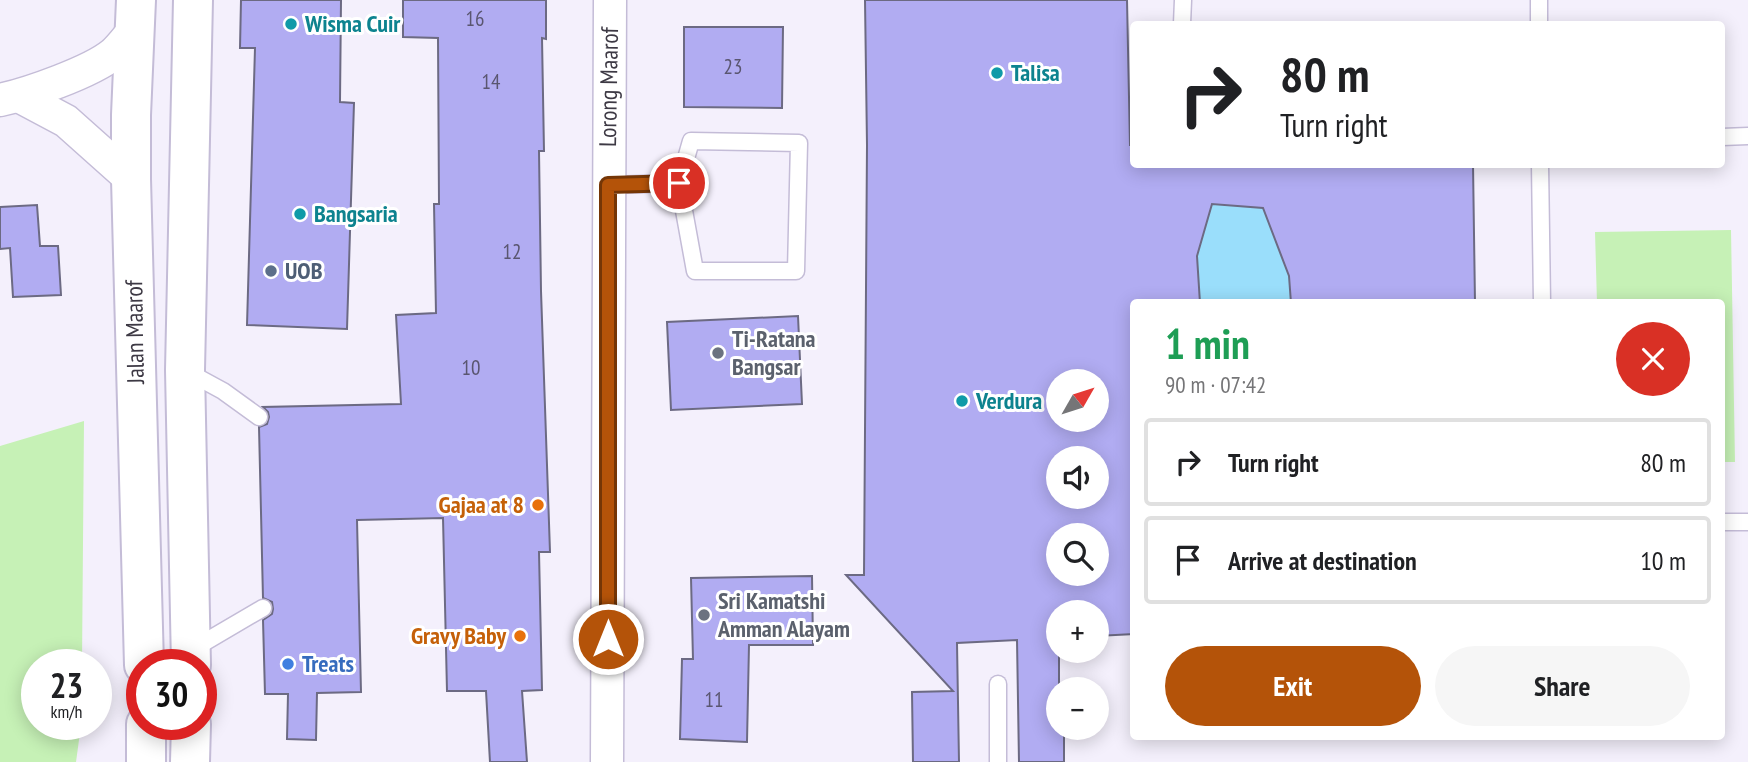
<!DOCTYPE html>
<html lang="en">
<head>
<meta charset="utf-8">
<style>
	:root { --surface:#fff; --page:#f6f6f6; --text:#202124; --muted:#757577; --line:#e0e0e0; --accent:#b45309 }
	body { margin:0; font-family:"PT Sans Narrow",sans-serif; background:var(--page); color:var(--text); height:100vh; display:flex; flex-direction:column; font-size:26px; white-space:nowrap }
	* { box-sizing:border-box; margin:0 }
	p { font-size:23px; color:var(--muted) }
	.icon { flex:none; width:38px; height:38px; fill:none; stroke:currentColor; stroke-width:2; stroke-linecap:round; stroke-linejoin:round }
	.map { position:relative; flex:1; overflow:hidden }
	.side { position:absolute; left:1130px; top:299px; width:595px; height:441px; display:flex; flex-direction:column; background:var(--surface); border-radius:7px; box-shadow:0 4px 18px #0003 }
	.side>* { flex:none }
	.top-card { position:absolute; left:1130px; top:21px; width:595px; height:147px; border-radius:7px; box-shadow:0 4px 18px #0003; background:#fff; color:var(--text); overflow:hidden }
	.needle { width:46px; rotate:51deg }
	.controls { position:absolute; left:1046px; top:369px; display:grid; gap:14px }
	.controls a { display:grid; place-items:center; width:63px; height:63px; border-radius:50%; background:var(--surface); box-shadow:0 4px 18px #0003; font-size:35px }
	.speed { position:absolute; left:21px; top:649px; display:flex; gap:14px; font-size:35px; font-weight:700; text-align:center }
	.speed>* { display:grid; place-content:center; width:91px; height:91px; border-radius:50%; background:var(--surface); box-shadow:0 4px 18px #0003; line-height:1 }
	.speed small { font-size:18px; font-weight:400 }
	.speed .limit { border:10px solid #d22; background:#fff; color:#111 }
	.pin { position:absolute; display:grid; place-items:center; width:60px; height:60px; color:#fff; margin:-30px; border:4px solid #fff; border-radius:50%; box-shadow:0 2px 7px #0007 }
	.me { position:absolute; width:77px; margin:-38px; rotate:0deg; stroke-linejoin:round; filter:drop-shadow(0 0 5px #0008) }
	.turn { display:flex; align-items:center; gap:24px; height:147px; padding:0 35px; font-size:32px }
	.turn .icon { width:91px; height:91px; stroke-width:2.5 }
	.turn b { display:block; font-size:49px; line-height:60px }
	.round { display:grid; place-items:center; flex:none; width:74px; height:74px; border-radius:37px; background:var(--page) }
	.overview { display:flex; align-items:center; justify-content:space-between; height:119px; padding:0 35px }
	h1 { font-size:42px; font-weight:700; line-height:52px; color:#1e9e55 }
	.action { display:flex; gap:14px; margin-top:auto; padding:14px 35px }
	.action a { flex:1; height:80px; border-radius:42px; background:var(--accent); color:#fff; font-size:28px; font-weight:700; line-height:80px; text-align:center }
	.action a+a { background:var(--page); color:var(--text) }
	ul { padding:0; list-style:none }
	li { display:flex; align-items:center; gap:21px; height:88px; margin:0 14px 10px; padding:0 21px; border:4px solid var(--line); border-radius:7px }
	li div { flex:1 }
	li b { display:block; font-size:26px }
	li em { font-style:normal }
	.map>svg:first-child { display:block }
</style>
</head>
<body>
<div class="map">
<svg width="1748" height="762" viewBox="0 0 1748 762">
	<rect width="100%" height="100%" fill="#f4f0fc"/>
	<g fill="#c6f1b6">
		<path d="M1731,230l4,232h-13v-159h-125l-2,-71z"/>
		<path d="M84,421l-2,244h-45v59l44,1 -5,37h-76v-316z"/>
	</g>
	<path fill="#9adefb" d="M1212,204l51,4 26,68 2,27h-91l-3,-47z"/>
	<g fill="#b1acf2" stroke="#6c6a83" stroke-width="2" fill-rule="evenodd">
		<path d="M241,0h100l-1,102 14,1 -7,226 -100,-4 8,-277h-15z"/>
		<path d="M403,0h143v39l-4,-1 2,113h-5l2,140 9,261h-11l3,138 -20,1 5,71h-37l-4,-71h-39l-4,-173 -86,2 4,172 -44,1 -1,47 -29,-1 1,-45h-23l-2,-74 9,-6 1,-5 -1,-7 -9,-4 -4,-171 8,-3 2,-7 -1,-5 -5,-5 138,-3 -5,-89 40,-2 -2,-109h5l-1,-166 -35,-1z"/>
		<path d="M865,0h262l3,145h4v19h339l2,139h-184l-2,-27 -26,-68 -51,-4 -15,52 3,47h-66v331l-37,2v-24h-38v116h5v34h-45l-2,-122 -60,3 2,119h-46l-1,-70 41,-1 -107,-116h18l3,-430zM1059,382h38v38h-38zM1059,458h38v39h-38zM1059,536h38v38h-38z"/>
		<path d="M684,27h99l-1,81 -98,-1z"/>
		<path d="M37,205l3,41h18l3,49 -48,2 -3,-49 -10,1v-42z"/>
		<path d="M798,316l4,88 -131,6 -4,-88z"/>
		<path d="M812,576l1,69h-64l-2,97 -67,-3 2,-80h11l-2,-81z"/>
	</g>
	<g fill="none" stroke-linecap="round" stroke-linejoin="round">
		<defs>
			<g id="lane">
				<path d="M1539,0v24"/>
				<path d="M1182,24l1,-24"/>
				<path d="M1722,137l26,-1"/>
				<path d="M1540,164l2,139"/>
				<path d="M608,185l71,-2 12,-42 108,2 -3,128h-101l-16,-88"/>
				<path d="M188,372l35,19 36,26"/>
				<path d="M1722,522h26"/>
				<path d="M193,649l70,-41"/>
				<path d="M998,762v-78"/>
			</g>
			<g id="street">
				<path d="M19,96l47,25 65,58"/>
				<path d="M0,100c28,-6 91,-28 113,-46 8,-7 15,-17 22,-25"/>
				<path d="M607,762l3,-762"/>
			</g>
			<g id="secondary">
				<path d="M136,0l-5,115v64l13,486"/>
				<path d="M191,665l-6,-295 8,-370"/>
				<path d="M146,724v38"/>
				<path d="M190,762l1,-38"/>
			</g>
		</defs>
		<use href="#lane" stroke="#c4bcd7" stroke-width="19"/>
		<use href="#street" stroke="#c4bcd7" stroke-width="35"/>
		<use href="#secondary" stroke="#c4bcd7" stroke-width="42"/>
		<use href="#lane" stroke="#fff" stroke-width="16"/>
		<use href="#street" stroke="#fff" stroke-width="32"/>
		<use href="#secondary" stroke="#fff" stroke-width="38"/>
	</g>
	<g fill="none" stroke-linecap="round" stroke-linejoin="round">
		<defs>
			<path id="route" d="M608,639v-454l71,-2"/>
		</defs>
		<use href="#route" stroke="#753606" stroke-width="18"/>
		<use href="#route" stroke="#b45309" stroke-width="12"/>
	</g>
	<g fill="#0f9aa8" stroke="#fff" stroke-width="2.5">
		<circle cx="291" cy="24" r="7"/>
		<circle cx="997" cy="73" r="7"/>
		<circle cx="300" cy="214" r="7"/>
		<circle cx="962" cy="401" r="7"/>
	</g>
	<circle fill="#5c6f8a" stroke="#fff" stroke-width="2.5" cx="271" cy="271" r="7"/>
	<g fill="#6b7280" stroke="#fff" stroke-width="2.5">
		<circle cx="718" cy="353" r="7"/>
		<circle cx="704" cy="615" r="7"/>
	</g>
	<g fill="#e8710a" stroke="#fff" stroke-width="2.5">
		<circle cx="538" cy="505" r="7"/>
		<circle cx="520" cy="636" r="7"/>
	</g>
	<circle fill="#3f7fe0" stroke="#fff" stroke-width="2.5" cx="288" cy="664" r="7"/>
	<g text-anchor="middle" stroke-width="6" stroke-linejoin="round" paint-order="stroke">
		<g font-size="21" fill="#5a5670">
			<text x="475" y="26">16</text>
			<text x="733" y="74">23</text>
			<text x="491" y="89">14</text>
			<text x="512" y="259">12</text>
			<text x="471" y="375">10</text>
			<text x="714" y="707">11</text>
		</g>
		<g font-size="24" font-weight="bold" fill="#0d838f" stroke="#fff" text-anchor="start">
			<text x="305" y="32">Wisma Cuir</text>
			<text x="1011" y="81">Talisa</text>
			<text x="314" y="222">Bangsaria</text>
			<text x="976" y="409">Verdura</text>
		</g>
		<g font-size="24" fill="#3d3944" stroke="#fff">
			<text transform="translate(609 87) rotate(-89)" y="8">Lorong Maarof</text>
			<text transform="translate(135 332) rotate(-91)" y="8">Jalan Maarof</text>
		</g>
		<g font-size="24" font-weight="bold" fill="#4e5e75" stroke="#fff" text-anchor="start">
			<text x="285" y="279">UOB</text>
		</g>
		<g font-size="24" font-weight="bold" fill="#5b616d" stroke="#fff" text-anchor="start">
			<text x="732" y="347">Ti-Ratana<tspan x="732" dy="28">Bangsar</tspan></text>
			<text x="718" y="609">Sri Kamatshi<tspan x="718" dy="28">Amman Alayam</tspan></text>
		</g>
		<g font-size="24" font-weight="bold" fill="#c56008" stroke="#fff" text-anchor="end">
			<text x="524" y="513">Gajaa at 8</text>
			<text x="506" y="644">Gravy Baby</text>
		</g>
		<g font-size="24" font-weight="bold" fill="#366cbe" stroke="#fff" text-anchor="start">
			<text x="302" y="672">Treats</text>
		</g>
	</g>
</svg>
<div class="controls">
<a><svg class="needle" viewBox="-14 -14 28 28"><path d="M0-13l5 13h-10z" fill="#e53935"/><path d="M0 13l5-13h-10z" fill="#757577"/></svg></a>
<a><svg class="icon" aria-label="sound" viewBox="0 0 24 24"><path d="M4 9h4l5-4v14l-5-4H4zM17 9q2 3 0 6"/></svg></a>
<a><svg class="icon" aria-label="search" viewBox="0 0 24 24"><circle cx="10" cy="10" r="6"/><path d="M15 15l6 6"/></svg></a>
<a>+</a>
<a>−</a>
</div>
<div class="speed"><div>23<small>km/h</small></div><div class="limit">30</div></div>
<div class="pin" style="left:679px;top:183px;background:#d93025"><svg class="icon" aria-label="arrive" viewBox="0 0 24 24"><path d="M6 21V4h12l-3 4 3 4H6"/></svg></div>
<svg class="me" style="left:608px;top:639px" viewBox="-20 -20 40 40"><circle r="17" fill="#b45309" stroke="#fff" stroke-width="3"/><path d="M0-11L8 9 0 5-8 9z" fill="#fff"/></svg>
<div class="top-card">
<div class="turn"><svg class="icon" aria-label="right" viewBox="0 0 24 24"><path d="M7 20v-9h11M14 6l5 5-5 5"/></svg><div><b>80 m</b>Turn right</div></div>
</div>
<section class="side">
<div class="overview"><div><h1>1 min</h1><p>90 m · 07:42</p></div><a class="round" style="background:#d93025;color:#fff"><svg class="icon" aria-label="close" viewBox="0 0 24 24"><path d="M6 6l12 12M18 6L6 18"/></svg></a></div>
<ul>
<li><svg class="icon" aria-label="right" viewBox="0 0 24 24"><path d="M7 20v-9h11M14 6l5 5-5 5"/></svg><div><b>Turn right</b></div><em>80 m</em></li>
<li><svg class="icon" aria-label="arrive" viewBox="0 0 24 24"><path d="M6 21V4h12l-3 4 3 4H6"/></svg><div><b>Arrive at destination</b></div><em>10 m</em></li>
</ul>
<div class="action"><a>Exit</a><a>Share</a></div>
</section>
</div>
</body>
</html>
